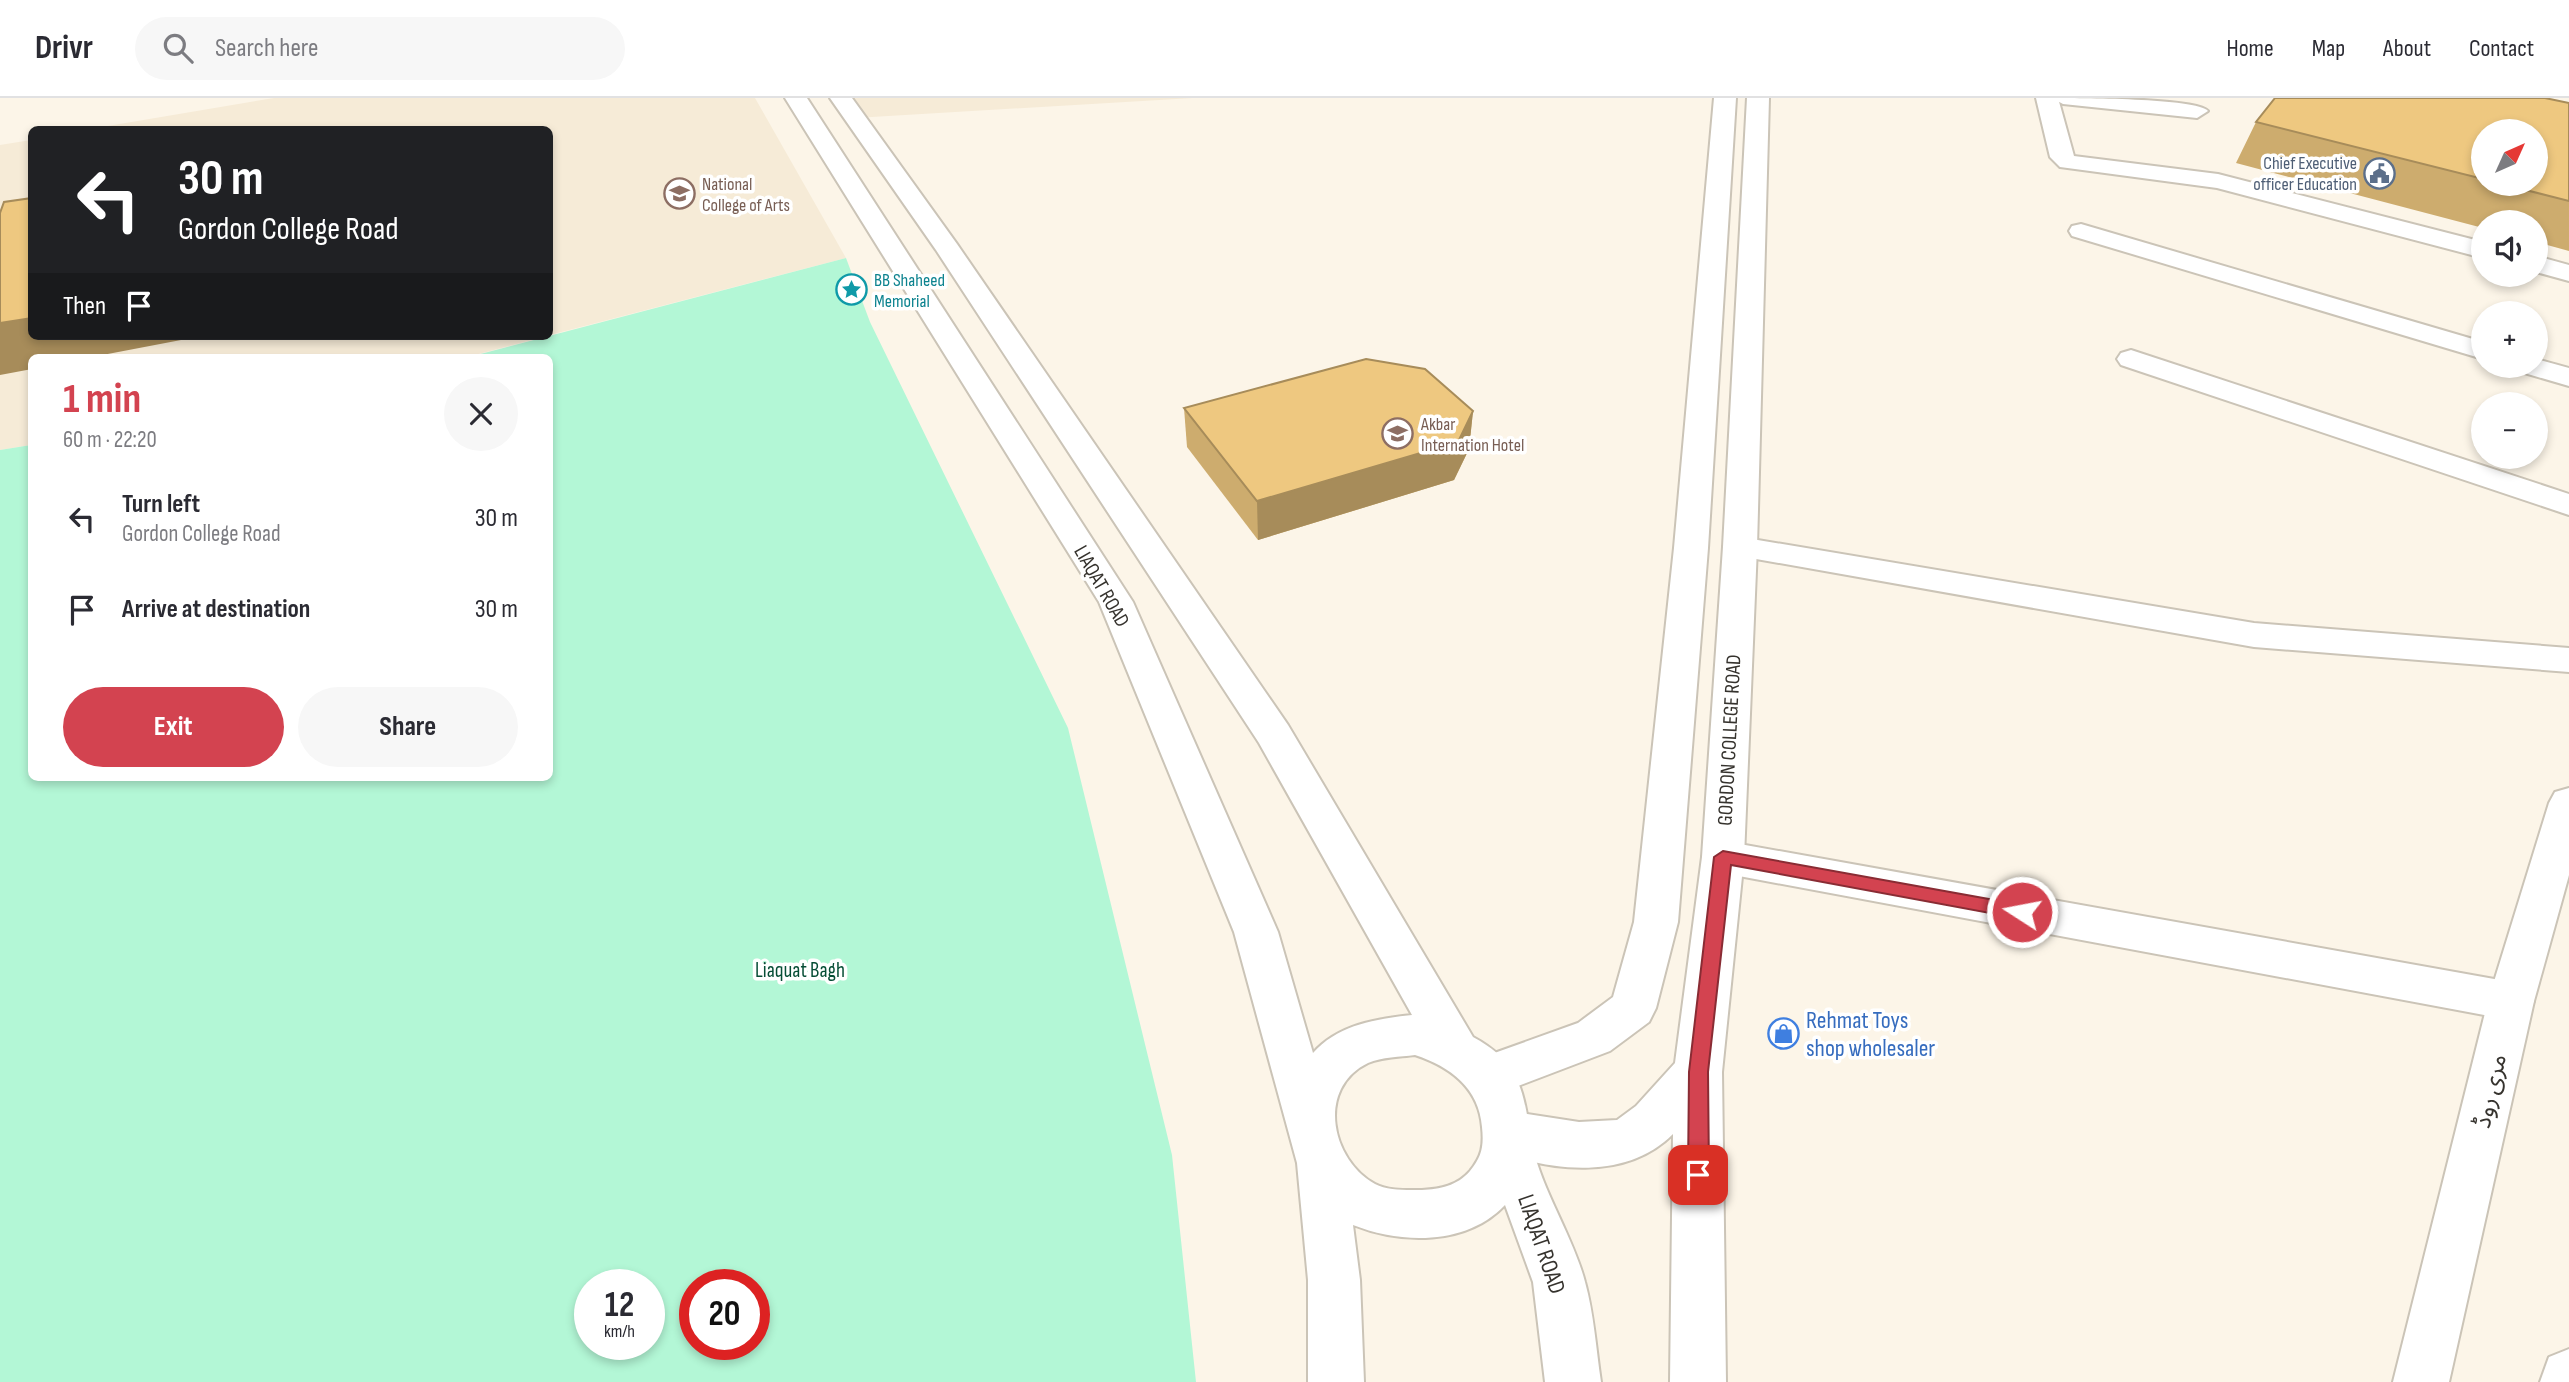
<!DOCTYPE html>
<html lang="en">
<head>
<meta charset="utf-8">
<style>
	:root { --surface:#fff; --page:#f7f7f7; --text:#2b2b33; --muted:#7c7c81; --line:#e1e1e2; --accent:#d34350 }
	body { margin:0; font-family:"Sofia Sans Condensed","Noto Sans Arabic",sans-serif; background:var(--page); color:var(--text); height:100vh; display:flex; flex-direction:column; font-size:26px; white-space:nowrap }
	* { box-sizing:border-box; margin:0 }
	p { font-size:23px; color:var(--muted) }
	.icon { flex:none; width:38px; height:38px; fill:none; stroke:currentColor; stroke-width:2; stroke-linecap:round; stroke-linejoin:round }
	.map { position:relative; flex:1; overflow:hidden }
	.details { position:absolute; left:28px; top:256px; width:525px; height:427px; display:flex; flex-direction:column; background:var(--surface); border-radius:10px; box-shadow:0 4px 10px #0003 }
	.details>* { flex:none }
	.banner { position:absolute; left:28px; top:28px; width:525px; height:214px; border-radius:10px; box-shadow:0 4px 10px #0003; background:#202124; color:#fff; overflow:hidden }
	.needle { width:46px; rotate:45deg }
	.fabs { position:absolute; left:2471px; top:21px; display:grid; gap:14px }
	.fabs a { display:grid; place-items:center; width:77px; height:77px; border-radius:50%; background:var(--surface); box-shadow:0 4px 10px #0003; font-size:35px }
	.speed { position:absolute; left:574px; top:1171px; display:flex; gap:14px; font-size:35px; font-weight:700; text-align:center }
	.speed>* { display:grid; place-content:center; width:91px; height:91px; border-radius:50%; background:var(--surface); box-shadow:0 4px 10px #0003; line-height:1 }
	.speed small { font-size:18px; font-weight:400 }
	.speed .limit { border:10px solid #d22; background:#fff; color:#111 }
	.pin { position:absolute; display:grid; place-items:center; width:60px; height:60px; color:#fff; margin:-30px; border-radius:14px; box-shadow:0 4px 10px #0006 }
	.me { position:absolute; width:77px; margin:-38px; rotate:281deg; stroke-linejoin:round; filter:drop-shadow(0 0 5px #0008) }
	.turn { display:flex; align-items:center; gap:24px; height:147px; padding:0 35px; font-size:32px }
	.turn .icon { width:91px; height:91px; stroke-width:2.5 }
	.turn b { display:block; font-size:49px; line-height:60px }
	.then { display:flex; align-items:center; height:66px; padding:0 35px; background:#0003; gap:14px; font-size:26px }
	.round { display:grid; place-items:center; flex:none; width:74px; height:74px; border-radius:37px; background:var(--page) }
	.overview { display:flex; align-items:center; justify-content:space-between; height:119px; padding:0 35px }
	h1 { font-size:42px; font-weight:700; line-height:52px; color:var(--accent) }
	.button { display:flex; gap:14px; margin-top:auto; padding:14px 35px }
	.button a { flex:1; height:80px; border-radius:42px; background:var(--accent); color:#fff; font-size:28px; font-weight:700; line-height:80px; text-align:center }
	.button a+a { background:var(--page); color:var(--text) }
	ul { padding:0; list-style:none }
	li { display:flex; align-items:center; gap:21px; height:91px; padding:0 35px }
	li div { flex:1 }
	li b { display:block; font-size:26px }
	li em { font-style:normal }
	header { display:flex; align-items:center; gap:42px; box-sizing:border-box; height:98px; padding:0 35px; background:var(--surface); border-bottom:2px solid var(--line) }
	header strong { font-size:33px }
	nav { display:flex; gap:38px; margin-inline-start:auto; font-size:24px }
	.search { width:490px; height:63px; background:var(--page); display:flex; align-items:center; gap:18px; box-sizing:border-box; padding:0 24px; border-radius:38px; color:var(--muted); font-size:26px }
	.map>svg:first-child { display:block }
</style>
</head>
<body>
<header>
<strong>Drivr</strong>
<div class="search"><svg class="icon" aria-label="search" viewBox="0 0 24 24"><circle cx="10" cy="10" r="6"/><path d="M15 15l6 6"/></svg>Search here</div>
<nav><a>Home</a><a>Map</a><a>About</a><a>Contact</a></nav>
</header>
<div class="map">
<svg width="2569" height="1284" viewBox="0 0 2569 1284">
	<rect width="100%" height="100%" fill="#fcf5e8"/>
	<g fill="#f6ebd7">
		<path d="M274,0h481l91,160 -296,77v-205l-460,-1z"/>
		<path d="M841,0h352l-338,20z"/>
		<path d="M31,42l1,196h515l-80,21h-435l-1,88 -31,5v-305z"/>
	</g>
	<path fill="#b3f7d6" fill-rule="evenodd" d="M846,160l24,64 198,406 104,427 24,227h-1196v-932l31,-5 1,332h518v-420h-81zM649,1186v60h-59v-60zM754,1186v60h-59v-60z"/>
	<g fill="none" stroke-linecap="round" stroke-linejoin="round">
		<defs>
			<g id="service">
				<path d="M2052,0c24,0 145,0 156,13l-11,7 -134,-14z"/>
				<path d="M2081,126l402,118v17l-411,-123 -3,-5 3,-5z"/>
				<path d="M2131,252l438,144v21l-448,-150 -4,-6 4,-6z"/>
				<path d="M2536,261l33,9v18l-48,-14 -4,-6h19z"/>
				<path d="M1740,439l514,86 315,25v24l-315,-25 -526,-93 -5,-7 5,-7z"/>
				<path d="M1723,743l788,141 16,5 7,14 -7,14 -16,5 -788,-147 -15,-5 -6,-11 6,-11z"/>
				<path d="M2569,1251v33h-29l9,-25z"/>
			</g>
			<g id="minor">
				<path d="M2036,0h22l16,58 144,18 265,68v16l-266,-70 -157,-21 -10,-10z"/>
				<path d="M2536,158l33,9v16l-33,-9z"/>
			</g>
			<g id="tertiary">
				<path d="M1714,0h22l-28,450 -30,374 -22,86 -7,14 -39,29 -121,46 -17,-6 -7,-15 7,-15 106,-38 35,-26 21,-75 40,-374z"/>
				<path d="M1747,0h22l-12,449 -13,310 -22,215 4,310h-56l3,-248c-48,48 -125,37 -183,15l-7,-16 7,-16 17,-6 72,11 38,-2 19,-14 39,-43 27,-206 21,-310z"/>
			</g>
			<path id="secondary" d="M785,0h22l326,504 145,330 35,121c25,-28 62,-34 99,-38l-153,-272 -323,-493 -106,-152h22l105,146 331,481 185,312c52,28 50,60 60,111 9,42 41,91 52,134 9,32 11,67 16,100h-56l-12,-100 -28,-77c-39,41 -104,39 -152,20l7,55 4,102h-56v-102l-11,-117 -63,-231 -135,-330zM1415,957c36,12 64,33 67,72 2,19 0,29 -12,44 -13,15 -30,18 -48,19 -15,0 -34,1 -47,-6 -44,-24 -59,-96 -7,-121 14,-6 32,-6 47,-8z"/>
			<path id="primary" d="M2569,690v87l-35,126 -85,381h-56l95,-381 61,-198 6,-11z"/>
		</defs>
		<use href="#service" stroke="#cbc4b7" stroke-width="4"/>
		<use href="#minor" stroke="#cbc4b7" stroke-width="4"/>
		<use href="#tertiary" stroke="#cbc4b7" stroke-width="4"/>
		<use href="#secondary" stroke="#cbc4b7" stroke-width="4"/>
		<use href="#primary" stroke="#cbc4b7" stroke-width="4"/>
		<use href="#service" fill="#fff" fill-rule="evenodd"/>
		<use href="#minor" fill="#fff" fill-rule="evenodd"/>
		<use href="#tertiary" fill="#fff" fill-rule="evenodd"/>
		<use href="#secondary" fill="#fff" fill-rule="evenodd"/>
		<use href="#primary" fill="#fff" fill-rule="evenodd"/>
	</g>
	<g fill="#cdac6e" fill-rule="evenodd">
		<path d="M2569,5v148l-33,-9v-20h-53v6l-247,-65 20,-41zM2483,33l53,53h-53z"/>
		<path d="M1184,310l289,3 -4,38 -15,31 -196,60 -71,-93z"/>
	</g>
	<g fill="#a78c5a">
		<path d="M32,220v18h170l-110,21h-60v12l-32,6v-52z"/>
		<path d="M1473,313l-4,38 -15,31 -196,60 -1,-39z"/>
	</g>
	<g fill="#eec880" stroke="#a78c5a" stroke-width="2">
		<path d="M2275,0h270l24,5v98l-67,-17h34v-53h-53v48l-227,-57z"/>
		<path d="M32,100v120l-32,5v-110l4,-11z"/>
		<path d="M1366,261l59,10 48,42 -15,31 -201,59 -73,-93z"/>
	</g>
	<path fill="#d34350" stroke="#892c34" stroke-width="2" d="M1723,753l299,54 9,7 -9,7 -291,-54 -23,207 1,103 -3,7 -8,3 -7,-3 -3,-7 1,-103 25,-215z"/>
	<defs>
		<symbol id="civic-ring" viewBox="-11 -11 22 22"><circle r="9.5" fill="#fff" stroke="#5c6f8a" stroke-width="1.5"/><path d="M-.6-6.5H3V-4.5H.6V-3L4-1V1h2V6H-6V1h2V-1L-.6-3ZM-1.2 2.5V6h2.4V2.5Z" fill="#5c6f8a"/></symbol>
		<symbol id="university-ring" viewBox="-11 -11 22 22"><circle r="9.5" fill="#fff" stroke="#8d6e63" stroke-width="1.5"/><path d="M0-5L7-2L0 1L-7-2ZM-4 1L0 2.5L4 1V4Q0 6-4 4Z" fill="#8d6e63"/></symbol>
		<symbol id="sight-ring" viewBox="-11 -11 22 22"><circle r="9.5" fill="#fff" stroke="#0f9aa8" stroke-width="1.5"/><path d="M0-6L1.8-2.2L6-1.7L2.9 1.2L3.7 5.4L0 3.3L-3.7 5.4L-2.9 1.2L-6-1.7L-1.8-2.2Z" fill="#0f9aa8"/></symbol>
		<symbol id="school-ring" viewBox="-11 -11 22 22"><circle r="9.5" fill="#fff" stroke="#8d6e63" stroke-width="1.5"/><path d="M0-5L7-2L0 1L-7-2ZM-4 1L0 2.5L4 1V4Q0 6-4 4Z" fill="#8d6e63"/></symbol>
		<symbol id="shop-ring" viewBox="-11 -11 22 22"><circle r="9.5" fill="#fff" stroke="#3f7fe0" stroke-width="1.5"/><path d="M-5-2.5h2.3a2.7 3.5 0 0 1 5.4 0H5L5.5 6h-11ZM-1.5-2.5h3a1.5 2.3 0 0 0-3 0Z" fill="#3f7fe0"/></symbol>
	</defs>
	<g fill-rule="evenodd">
		<use href="#civic-ring" x="2362" y="58" width="35" height="35"/>
		<use href="#university-ring" x="662" y="78" width="35" height="35"/>
		<use href="#sight-ring" x="834" y="174" width="35" height="35"/>
		<use href="#school-ring" x="1380" y="318" width="35" height="35"/>
		<use href="#shop-ring" x="1766" y="918" width="35" height="35"/>
	</g>
	<g text-anchor="middle" stroke-width="7" stroke-linejoin="round" paint-order="stroke">
		<g font-size="18" fill="#4e5e75" stroke="#fff" text-anchor="end">
			<text x="2357" y="71">Chief Executive<tspan x="2357" dy="21">officer Education</tspan></text>
		</g>
		<g font-size="18" fill="#785e54" stroke="#fff" text-anchor="start">
			<text x="702" y="92">National<tspan x="702" dy="21">College of Arts</tspan></text>
			<text x="1421" y="332">Akbar<tspan x="1421" dy="21">Internation Hotel</tspan></text>
		</g>
		<g font-size="18" fill="#0d838f" stroke="#fff" text-anchor="start">
			<text x="874" y="188">BB Shaheed<tspan x="874" dy="21">Memorial</tspan></text>
		</g>
		<g font-size="21" fill="#36332e" stroke="#fff">
			<text transform="translate(1102 488) rotate(60)" y="7">LIAQAT ROAD</text>
			<text transform="translate(1729 642) rotate(-87)" y="7">GORDON COLLEGE ROAD</text>
		</g>
		<g font-size="21" fill="#074e36" stroke="#fff">
			<text x="800" y="879">Liaquat Bagh</text>
		</g>
		<g font-size="24" fill="#366cbe" stroke="#fff" text-anchor="start">
			<text x="1806" y="930">Rehmat Toys<tspan x="1806" dy="28">shop wholesaler</tspan></text>
		</g>
		<g font-size="24" fill="#36332e" stroke="#fff">
			<text transform="translate(2490 993) rotate(-77)" y="8">مری روڈ</text>
			<text transform="translate(1542 1146) rotate(71)" y="8">LIAQAT ROAD</text>
		</g>
	</g>
</svg>
<div class="fabs">
<a><svg class="needle" viewBox="-14 -14 28 28"><path d="M0-13l5 13h-10z" fill="#e53935"/><path d="M0 13l5-13h-10z" fill="#7c7c81"/></svg></a>
<a><svg class="icon" aria-label="sound" viewBox="0 0 24 24"><path d="M4 9h4l5-4v14l-5-4H4zM17 9q2 3 0 6"/></svg></a>
<a>+</a>
<a>−</a>
</div>
<div class="speed"><div>12<small>km/h</small></div><div class="limit">20</div></div>
<div class="pin" style="left:1698px;top:1077px;background:#d93025"><svg class="icon" aria-label="arrive" viewBox="0 0 24 24"><path d="M6 21V4h12l-3 4 3 4H6"/></svg></div>
<svg class="me" style="left:2022px;top:814px" viewBox="-20 -20 40 40"><circle r="17" fill="#d34350" stroke="#fff" stroke-width="3"/><path d="M0-11L8 9 0 5-8 9z" fill="#fff"/></svg>
<div class="banner">
<div class="turn"><svg class="icon" aria-label="left" viewBox="0 0 24 24"><path d="M17 20v-9H6M10 6l-5 5 5 5"/></svg><div><b>30 m</b>Gordon College Road</div></div>
<div class="then">Then<svg class="icon" aria-label="arrive" viewBox="0 0 24 24"><path d="M6 21V4h12l-3 4 3 4H6"/></svg></div>
</div>
<section class="details">
<div class="overview"><div><h1>1 min</h1><p>60 m · 22:20</p></div><a class="round"><svg class="icon" aria-label="close" viewBox="0 0 24 24"><path d="M6 6l12 12M18 6L6 18"/></svg></a></div>
<ul>
<li><svg class="icon" aria-label="left" viewBox="0 0 24 24"><path d="M17 20v-9H6M10 6l-5 5 5 5"/></svg><div><b>Turn left</b><p>Gordon College Road</p></div><em>30 m</em></li>
<li><svg class="icon" aria-label="arrive" viewBox="0 0 24 24"><path d="M6 21V4h12l-3 4 3 4H6"/></svg><div><b>Arrive at destination</b></div><em>30 m</em></li>
</ul>
<div class="button"><a>Exit</a><a>Share</a></div>
</section>
</div>
</body>
</html>
